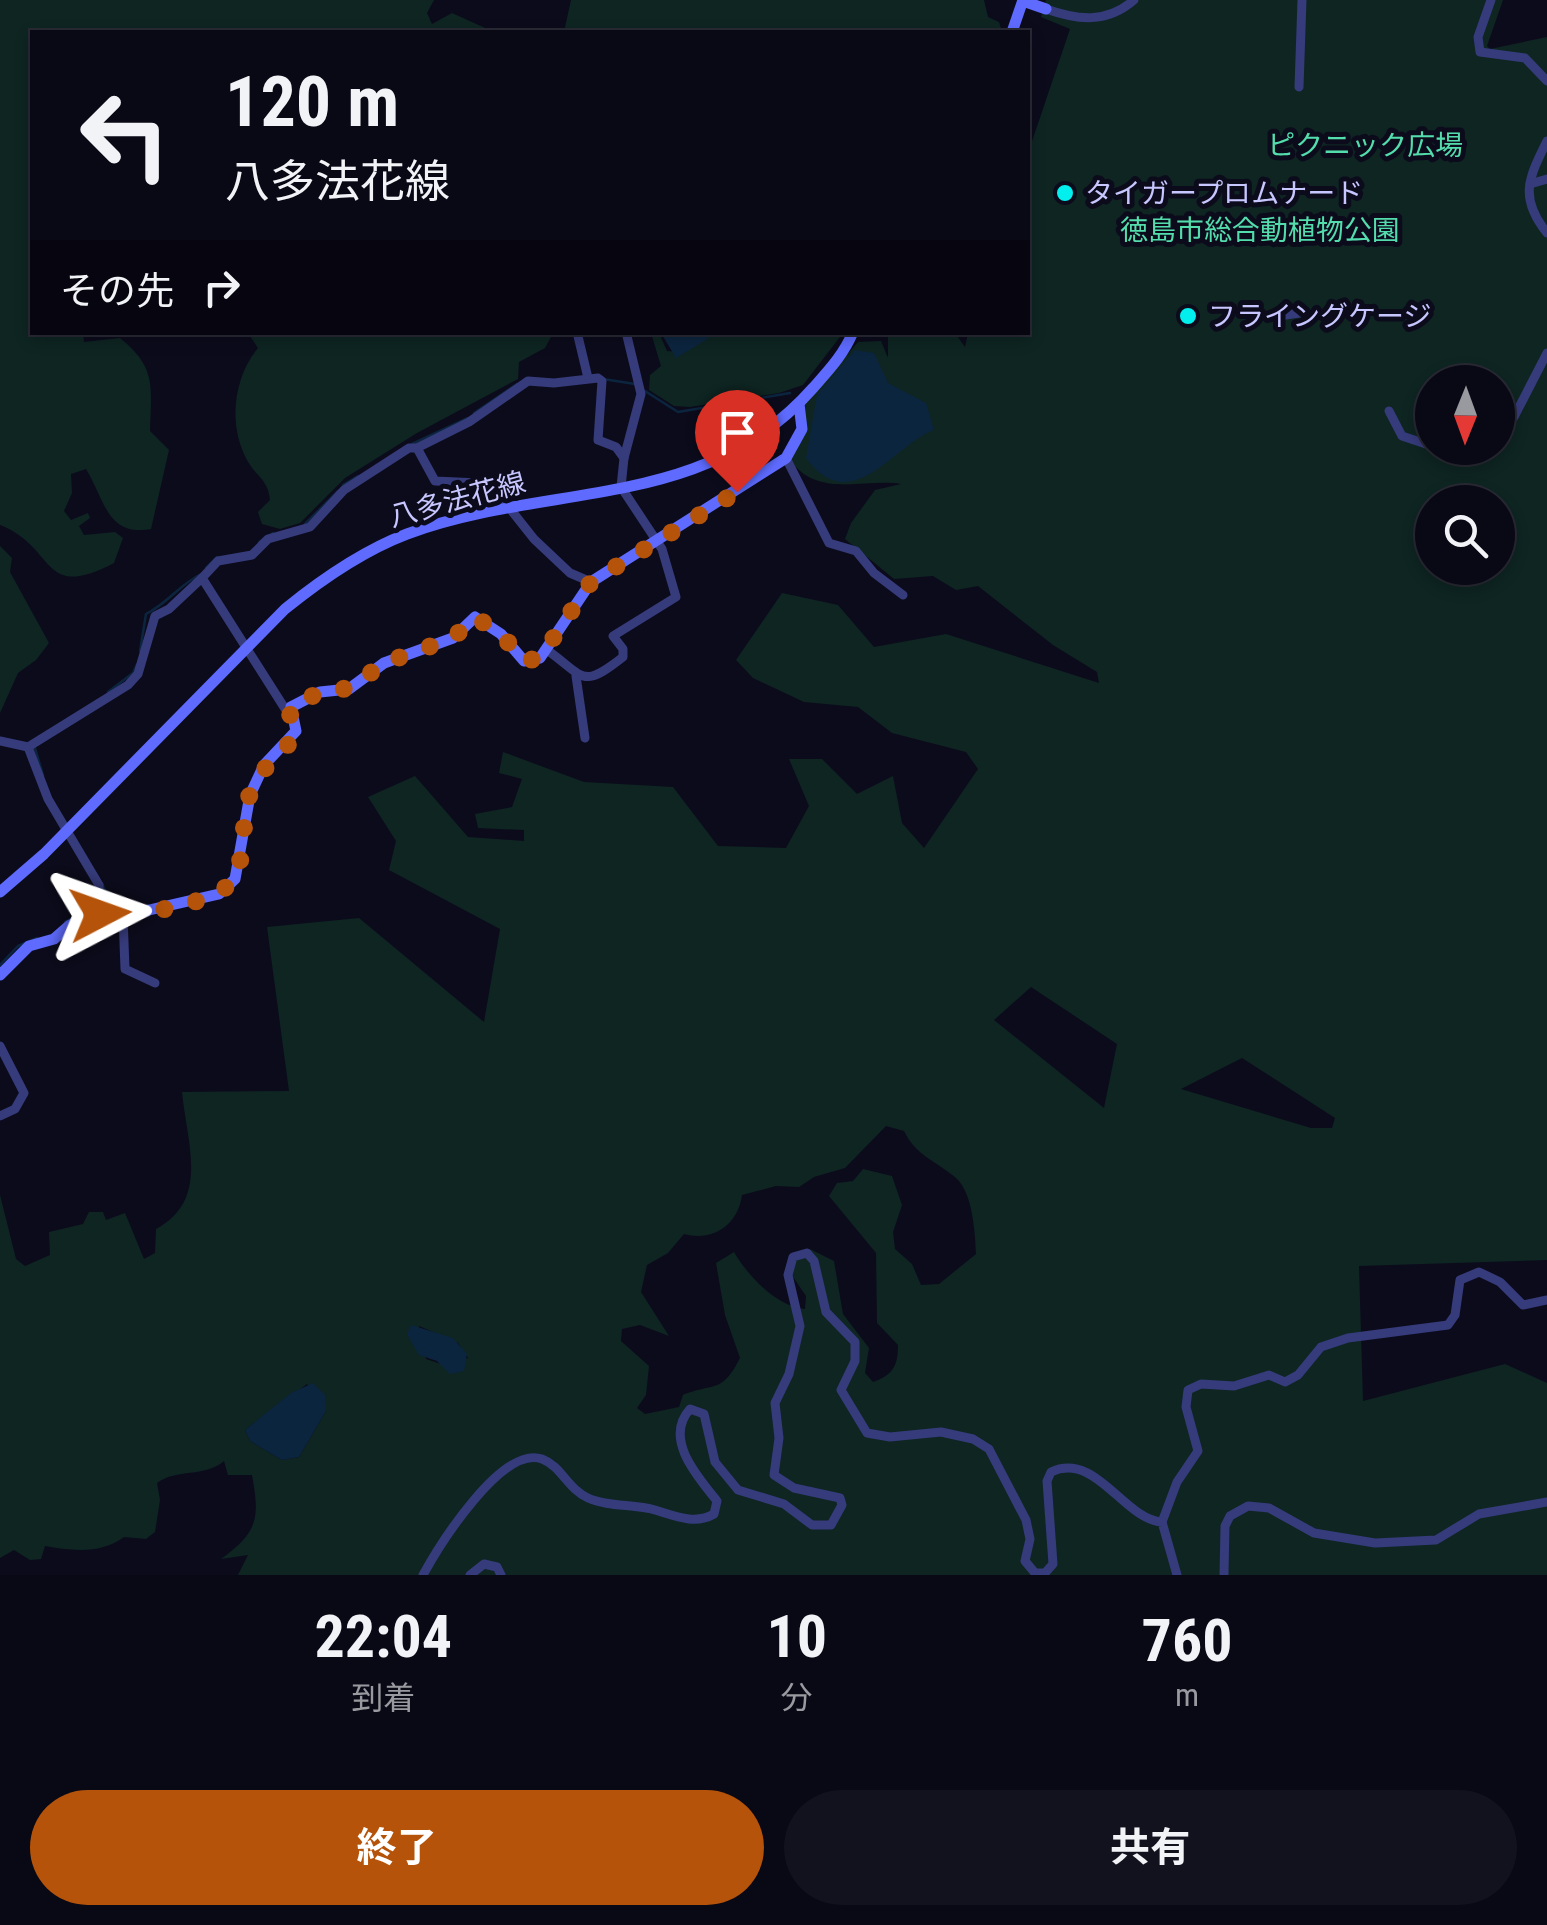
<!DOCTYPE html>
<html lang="ja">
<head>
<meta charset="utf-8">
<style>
	:root { --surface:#090815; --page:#12111e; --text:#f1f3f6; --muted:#999aa0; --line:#292934; --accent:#b45309 }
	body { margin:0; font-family:"Roboto Condensed","Noto Sans JP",sans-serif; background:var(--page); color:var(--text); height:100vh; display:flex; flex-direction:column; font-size:38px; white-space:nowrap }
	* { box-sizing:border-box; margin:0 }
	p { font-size:32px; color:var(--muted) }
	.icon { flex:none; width:55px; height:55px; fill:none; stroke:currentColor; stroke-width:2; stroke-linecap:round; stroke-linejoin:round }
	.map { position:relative; height:1575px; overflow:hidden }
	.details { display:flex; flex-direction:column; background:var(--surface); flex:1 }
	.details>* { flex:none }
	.top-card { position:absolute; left:30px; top:30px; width:1000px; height:305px; border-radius:0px; box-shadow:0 5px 15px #0003,0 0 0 2px var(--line); background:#090815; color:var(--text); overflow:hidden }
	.needle { width:65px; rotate:181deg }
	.controls { position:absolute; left:1415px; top:365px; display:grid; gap:20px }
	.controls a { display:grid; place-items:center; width:100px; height:100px; border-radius:50%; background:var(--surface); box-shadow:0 5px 15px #0003,0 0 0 2px var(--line); font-size:50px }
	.pin { position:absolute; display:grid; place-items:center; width:85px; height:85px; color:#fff; margin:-102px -42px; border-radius:50% 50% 50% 0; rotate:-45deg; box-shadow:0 0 10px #0007 }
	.pin .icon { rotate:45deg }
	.me { position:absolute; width:110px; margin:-55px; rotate:86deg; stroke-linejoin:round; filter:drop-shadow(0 0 8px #0008) }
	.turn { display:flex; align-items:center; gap:35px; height:210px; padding:0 30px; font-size:45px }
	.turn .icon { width:130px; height:130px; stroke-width:2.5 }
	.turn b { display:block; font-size:70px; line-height:85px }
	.then { display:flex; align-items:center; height:95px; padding:0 30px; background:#0003; gap:20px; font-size:38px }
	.eta { display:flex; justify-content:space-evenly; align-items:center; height:170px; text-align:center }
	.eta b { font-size:60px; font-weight:700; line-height:70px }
	.primary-button { display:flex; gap:20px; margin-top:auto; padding:20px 30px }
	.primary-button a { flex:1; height:115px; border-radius:60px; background:var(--accent); color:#fff; font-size:40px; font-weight:700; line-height:115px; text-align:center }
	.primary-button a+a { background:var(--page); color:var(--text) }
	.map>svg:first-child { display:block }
</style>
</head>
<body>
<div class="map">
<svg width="1547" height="1575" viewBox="0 0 1547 1575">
	<rect width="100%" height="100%" fill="#0c0b1c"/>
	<g fill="#0e2522" fill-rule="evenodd">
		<path d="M0,0h434l-7,13 5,11 20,-11 42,19h-462v300l51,1 1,9 36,-4c37,30 31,48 30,93l19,19 -18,79c-44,8 -46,-29 -65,-60l-15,5 1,19 -8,18 7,9 17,-7 2,5 -11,8 5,9 31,-3 8,6 -9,25c-74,39 -57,-16 -114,-38z"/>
		<path d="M571,0h413l4,17 11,5 3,10h-438z"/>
		<path d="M1046,0h457l-16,46 3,3 57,-12v1223l-188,6 4,135 142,-37 42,19v192h-1309l10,-20 -27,4c37,-27 39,-40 31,-84h-24l-4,-14c-20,17 -47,7 -67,22l3,17 -5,32 -9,7 -22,-2c-22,17 -52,14 -79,9l-4,13 -11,1 -16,-10 -14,8v-363l16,64 9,7 25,-11 -1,-23 34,-8 6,-12h14l3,8 19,-7 19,46 11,-6 1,-24c54,-29 31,-85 26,-137l107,-1 -22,-164 92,-9 125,104 16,-93 -111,-59 7,-29 -28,-44 47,-21 53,61 56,4v-11l-46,-2 -3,-14 37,-7 10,-28 -23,-6 4,-21 81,30 89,5 45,59 68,2 23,-42 -20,-47h33l35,35 36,-18 9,47 22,25 54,-79 -12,-17 -74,-19 -34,-26 -54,-5 -51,-24 -17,-18 46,-67 56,12 36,42 72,-13 153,49 -2,-11 -44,-27 -75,-59 -22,4 -23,-14 -39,3 -49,-40 6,-16 24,-33 26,-6c-37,-6 -83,15 -111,-24l15,-36v-20l53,-62 23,-1 7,17v-25h67l10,14 3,-14 60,-1v-179l42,-124 -29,-12zM1432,382h66v66h-66zM1432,502h66v66h-66zM1031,987l86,57 -13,64 -110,-88zM1242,1058l93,60 -3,10h-21l-130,-39zM886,1126l18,5c13,26 31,29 52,47 17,15 19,55 20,76l-37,30 -18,1 -9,-21 -17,-15 -2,-17 9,-27 -10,-29 -29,-7 -10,12 -16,2 -8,13 47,57 1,70 21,22c0,21 -5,30 -25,37l-8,-9 4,-25 -26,-34 -9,-53 -24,-12 -13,3 -6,22 15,22 -1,13c-29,-3 -57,-33 -71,-57l-18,11 9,52 15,43c-19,37 -26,24 -57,37l-4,12 -34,7 -8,-6 9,-13 3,-29 -28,-25 1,-12 18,-4 29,11 -28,-44 6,-27 21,-12 16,-19c29,8 54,-9 58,-39l34,-9 23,1 15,-10 31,-9zM419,1326l39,17 10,15 -24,7 -18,-6zM307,1384l19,27 -27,46 -17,3 -32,-19 -5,-11z"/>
		<path d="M248,333h316l-12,2 -7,13 -26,14 -1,17 -101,54 -72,45 -45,45 -20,6 -18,-5 -4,-12 12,-12c-2,-21 -14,-23 -23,-40 -19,-34 -14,-82 11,-112z"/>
		<path d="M651,333h8l8,18 14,1 29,-19h133l-40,52 -24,8 -89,14 -16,-1 -25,-16 1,-15 11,-9z"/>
		<path d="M0,546l12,12 -2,14 39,71 -13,17 -18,13 -18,40z"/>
	</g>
	<g fill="#0c253f">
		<path d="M661,333h56l-41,25z"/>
		<path d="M855,350l19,3 14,30 38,20 8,27c-40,14 -82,90 -128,28l11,-63z"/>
		<path d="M411,1325l42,13 14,16 -3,17 -14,3 -13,-13 -18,-6 -12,-21z"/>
		<path d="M313,1383l12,12 1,16 -27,46 -17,3 -32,-19 -5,-11 46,-37z"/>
	</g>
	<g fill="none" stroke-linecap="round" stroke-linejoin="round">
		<g stroke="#0c253f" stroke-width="2.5">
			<path d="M603,379l32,5"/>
			<path d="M645,391l33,21 112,-19"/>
			<path d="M474,413l43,-29"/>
			<path d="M412,444l56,-26"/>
			<path d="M343,485l15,-9"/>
			<path d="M305,524l33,-33"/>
			<path d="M259,542l14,-9"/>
			<path d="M206,568l11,-11"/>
			<path d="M140,651l6,-37c22,-11 33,-29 55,-40"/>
			<path d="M108,692l25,-19 4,-9"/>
			<path d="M34,745l9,30"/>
			<path d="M102,883l3,8"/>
			<path d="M65,922l21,-10"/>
			<path d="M0,965l18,-19 19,-8"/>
		</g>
		<g stroke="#363b7b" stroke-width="9">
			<path d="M1491,0l-13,37 2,15 45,6 22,23"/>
			<path d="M1046,9c31,11 61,15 88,-9"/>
			<path d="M1299,87l3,-87"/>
			<path d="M1547,141c-19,38 -28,57 0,92"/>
			<path d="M1530,184l17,-5"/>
			<path d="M1272,317l34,-5"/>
			<path d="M577,332l11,46"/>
			<path d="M1389,411l13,25 30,10"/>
			<path d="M1498,434l16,-17 33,-64"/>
			<path d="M417,448l52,-26 59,-41 26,2 44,-5 4,3 -4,59 18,7 8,11 -3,29 41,62 14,48 -63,39 10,13v8c-42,33 -38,20 -76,-7"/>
			<path d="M1438,448h34"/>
			<path d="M624,458l17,-64 -15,-62"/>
			<path d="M786,458l43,85 27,8 18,22 29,22"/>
			<path d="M576,676l9,62"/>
			<path d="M289,715l-87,-137 16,-17 34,-6 16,-16 42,-12 34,-37 65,-42h8l18,33 44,2 17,8 38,48 36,34 21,9"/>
			<path d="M0,741l28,6 20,52 51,86 1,29"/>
			<path d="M28,747l100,-62 10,-11 17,-58 14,-7 33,-31"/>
			<path d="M123,916l2,53 30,14"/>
			<path d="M0,1046l24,47 -9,16 -15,7"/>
			<path d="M1162,1522l15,-40 21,-31 -12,-44 2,-17 13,-6 33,2 35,-11 16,7 13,-7 23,-28 27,-9 100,-13 7,-10 5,-35 19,-8 21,10 23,23 24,-5"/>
			<path d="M423,1575c17,-31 79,-130 119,-116 19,7 26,30 46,39 20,9 46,6 67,12 20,6 40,15 59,4l3,-13c-19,-24 -54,-62 -27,-92l14,5 11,48 23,28 46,14 28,21h19l11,-20 -2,-7 -46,-10 -20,-13 5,-37 -4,-35 14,-29 11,-48 -12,-51 5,-18 14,-4 7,8 12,51 29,30v19l-14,29 26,43 23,4 51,-5 32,7 16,10 37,71 4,19 -5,22 10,12h10l8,-9 -6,-83 4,-9c45,-21 73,48 111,50l15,53"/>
			<path d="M470,1575l14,-11 13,3 4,8"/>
			<path d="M1224,1575l1,-49 5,-10 18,-10 21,2 45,25 61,10 61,-3 43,-26 68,-12"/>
		</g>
		<g stroke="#5e6bfe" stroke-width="11">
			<path d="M1023,1l23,8"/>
			<path d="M1012,32l11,-32"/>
			<path d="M0,892l44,-38 241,-245c37,-30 77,-58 122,-75 144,-53 296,-21 406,-146 16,-18 31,-34 40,-56"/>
			<path d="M0,975l29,-29 25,-7 16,-14 23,-10 30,1 96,-22 16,-15 15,-84 14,-30 32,-34 -5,-24 29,-15 29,-3 35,-26 69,-25 22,-21 26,17 23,27 16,-3 51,-76 195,-124 16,-29 -3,-25"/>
		</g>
	</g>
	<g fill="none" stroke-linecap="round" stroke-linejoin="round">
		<path stroke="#b45309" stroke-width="18" stroke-dasharray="0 32.4" d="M100,914c30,3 125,-9 136,-39 10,-26 5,-58 15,-84 11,-27 32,-35 42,-54 5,-10 -5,-19 -3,-29l30,-16 30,-4 34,-25 69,-25 22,-21 26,17 23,27 16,-3 51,-76 146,-90"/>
	</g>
	<g fill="#02efed" stroke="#0c0b1c" stroke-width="4">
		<circle cx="1065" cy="193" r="10"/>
		<circle cx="1188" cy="316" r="10"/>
	</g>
	<g text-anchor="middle" stroke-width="10" stroke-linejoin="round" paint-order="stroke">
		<g font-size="28" fill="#54ddac" stroke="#0c0b1c">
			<text x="1365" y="155">ピクニック広場</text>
			<text x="1260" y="240">徳島市総合動植物公園</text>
		</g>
		<g font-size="28" fill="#c7c6ff" stroke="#0c0b1c" text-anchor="start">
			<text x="1085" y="203">タイガープロムナード</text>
			<text x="1208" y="326">フライングケージ</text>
		</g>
		<g font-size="28" fill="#c7c6ff" stroke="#0c0b1c">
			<text transform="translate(457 499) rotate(-15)" y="10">八多法花線</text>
		</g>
	</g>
</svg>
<div class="controls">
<a><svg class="needle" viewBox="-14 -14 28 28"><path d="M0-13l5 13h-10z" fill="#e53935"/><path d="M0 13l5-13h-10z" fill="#999aa0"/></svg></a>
<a><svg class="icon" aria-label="search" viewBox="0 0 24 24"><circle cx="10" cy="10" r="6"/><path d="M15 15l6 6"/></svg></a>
</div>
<div class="pin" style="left:737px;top:492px;background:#d93025"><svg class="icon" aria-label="arrive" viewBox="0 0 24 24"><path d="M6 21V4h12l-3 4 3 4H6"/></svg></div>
<svg class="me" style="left:100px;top:914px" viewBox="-20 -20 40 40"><path d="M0-17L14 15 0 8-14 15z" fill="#b45309" stroke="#fff" stroke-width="4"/></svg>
<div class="top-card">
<div class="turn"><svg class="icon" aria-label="left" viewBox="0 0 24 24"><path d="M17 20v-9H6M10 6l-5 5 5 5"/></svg><div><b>120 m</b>八多法花線</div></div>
<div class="then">その先<svg class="icon" aria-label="right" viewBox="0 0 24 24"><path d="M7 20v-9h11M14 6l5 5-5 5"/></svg></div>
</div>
</div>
<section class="details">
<div class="eta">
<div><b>22:04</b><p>到着</p></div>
<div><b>10</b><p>分</p></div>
<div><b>760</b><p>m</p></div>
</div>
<div class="primary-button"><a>終了</a><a>共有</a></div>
</section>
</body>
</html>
